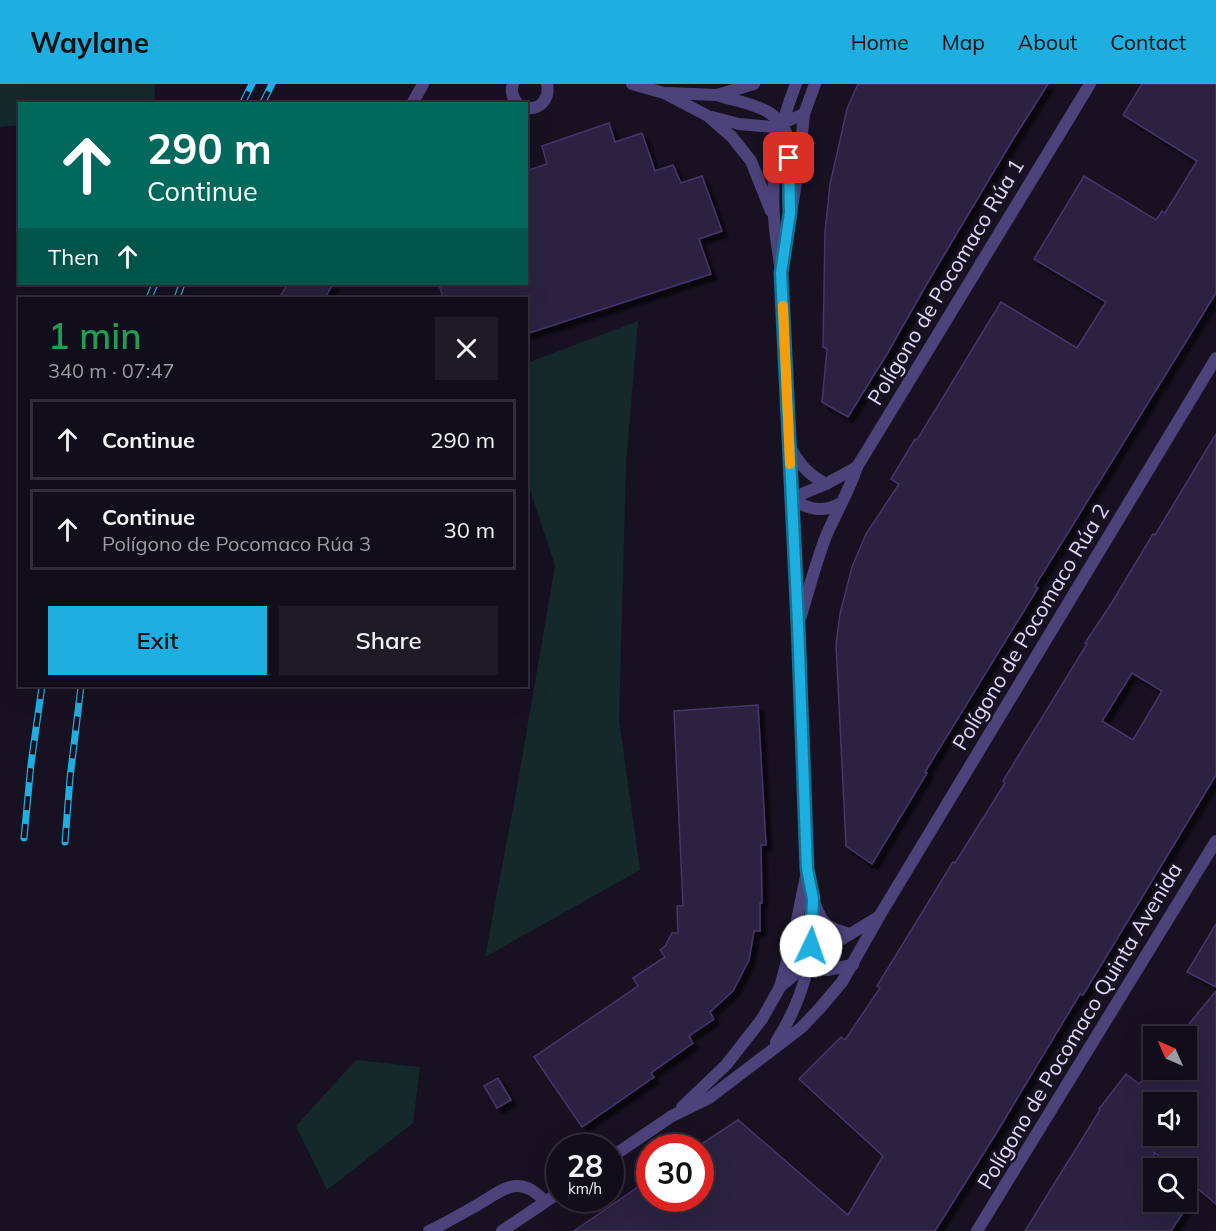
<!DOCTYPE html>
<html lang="en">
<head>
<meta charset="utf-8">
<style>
	:root { --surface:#110d1a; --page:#1e1b27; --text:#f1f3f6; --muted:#9c9ca2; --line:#302d39; --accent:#1eaedf }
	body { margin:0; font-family:Mulish,sans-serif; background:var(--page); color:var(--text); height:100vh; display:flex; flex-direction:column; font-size:22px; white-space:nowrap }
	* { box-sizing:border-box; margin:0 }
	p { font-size:20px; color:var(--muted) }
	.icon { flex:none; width:33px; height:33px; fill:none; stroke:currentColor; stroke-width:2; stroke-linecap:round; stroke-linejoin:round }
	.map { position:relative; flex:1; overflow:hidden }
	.panel { position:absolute; left:18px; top:213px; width:510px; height:390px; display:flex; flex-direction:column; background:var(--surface); border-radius:0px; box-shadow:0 6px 24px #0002,0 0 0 2px var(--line) }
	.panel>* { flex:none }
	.banner { position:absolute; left:18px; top:18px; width:510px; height:183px; border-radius:0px; box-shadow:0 6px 24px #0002,0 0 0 2px var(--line); background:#00695c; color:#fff; overflow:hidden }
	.needle { width:39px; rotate:315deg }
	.buttons { position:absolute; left:1143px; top:942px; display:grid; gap:12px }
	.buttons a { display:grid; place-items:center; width:54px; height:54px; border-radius:0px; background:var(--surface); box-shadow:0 6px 24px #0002,0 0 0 2px var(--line); font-size:30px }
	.speed { position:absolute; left:546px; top:1050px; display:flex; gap:12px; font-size:30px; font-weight:700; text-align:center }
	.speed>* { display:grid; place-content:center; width:78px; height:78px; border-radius:50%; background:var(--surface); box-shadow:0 6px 24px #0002,0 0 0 2px var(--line); line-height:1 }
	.speed small { font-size:15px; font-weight:400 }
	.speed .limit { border:9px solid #d22; background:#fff; color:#111 }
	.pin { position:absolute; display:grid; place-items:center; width:51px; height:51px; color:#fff; margin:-26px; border-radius:12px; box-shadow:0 3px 9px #0006 }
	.me { position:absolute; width:66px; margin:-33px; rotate:3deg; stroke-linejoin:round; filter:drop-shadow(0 0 4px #0008) }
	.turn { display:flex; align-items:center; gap:21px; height:126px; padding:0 30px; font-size:27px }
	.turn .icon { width:78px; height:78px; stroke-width:2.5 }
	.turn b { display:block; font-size:42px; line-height:51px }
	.then { display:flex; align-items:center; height:57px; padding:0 30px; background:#0003; gap:12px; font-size:22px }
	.round { display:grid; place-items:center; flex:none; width:63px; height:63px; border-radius:0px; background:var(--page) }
	.headline { display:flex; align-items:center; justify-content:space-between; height:102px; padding:0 30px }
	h1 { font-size:36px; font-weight:600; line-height:45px; color:#1e9e55 }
	.action { display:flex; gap:12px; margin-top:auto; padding:12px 30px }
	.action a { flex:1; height:69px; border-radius:0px; background:var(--accent); color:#111; font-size:24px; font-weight:600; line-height:69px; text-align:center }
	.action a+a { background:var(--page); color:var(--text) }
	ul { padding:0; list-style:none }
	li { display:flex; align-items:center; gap:18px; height:81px; margin:0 12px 9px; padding:0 18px; border:3px solid var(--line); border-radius:0px }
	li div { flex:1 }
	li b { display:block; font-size:22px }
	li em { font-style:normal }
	header { display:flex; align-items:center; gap:36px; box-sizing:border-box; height:84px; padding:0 30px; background:var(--accent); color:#111 }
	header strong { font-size:28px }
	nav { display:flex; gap:33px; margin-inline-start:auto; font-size:21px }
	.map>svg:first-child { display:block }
</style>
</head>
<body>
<header>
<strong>Waylane</strong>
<nav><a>Home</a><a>Map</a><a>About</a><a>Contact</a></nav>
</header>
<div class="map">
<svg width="1216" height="1147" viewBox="0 0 1216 1147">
	<defs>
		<filter id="shadow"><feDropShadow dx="5.5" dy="5.5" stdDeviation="1.5" flood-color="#0009"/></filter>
	</defs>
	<rect width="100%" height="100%" fill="#171122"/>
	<g fill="#15292b">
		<path d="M0,0h155l-1,19 -134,1 -1,21 -19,2z"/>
		<path d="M638,237l-12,142 -7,257 21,150 -155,87 33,-175 37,-217 -25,-75 -3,-2v-125z"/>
		<path d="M356,976l64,7 -7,56 -86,67 -31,-64z"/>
	</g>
	<g fill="#2c2041" stroke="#48356a" stroke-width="1.5" fill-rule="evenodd" filter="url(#shadow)">
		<path d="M858,0h190l-36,57 -87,146 -38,67 -39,63 -26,-15 5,-53 -4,-2 2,-115 5,-48 11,-48 6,-27z"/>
		<path d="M1142,0h74v209l-181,293 3,2 -113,184 2,1 -55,91 -26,-18 -10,-202 4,-30 12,-47 14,-33 33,-50 -8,-5 24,-40 2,1 84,-138 76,46 29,-46 -72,-43 50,-83 72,44 6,-9 3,2 32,-52 -74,-46z"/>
		<path d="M609,39l6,19 27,-9 13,38 18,-6 8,18 21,-7 20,55 -23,8 12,35 -185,60v-36h-83l-4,-14h87v-113l21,-7 -5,-18z"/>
		<path d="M288,200h45l-8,14h-46z"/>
		<path d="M1216,350v341l-133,220 -3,-1 -83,138 -62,99h-361l64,-44 4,6 8,-6v11h50v-53l38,-25 110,95 35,-59 -84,-77 42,-42 4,3 35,-52 -3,-2 76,-124 2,1 50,-80 -2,-2 84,-137 -2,-1 26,-39 42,-70 2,1zM1132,589l30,18 -29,49 -31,-19z"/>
		<path d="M758,621l8,140h-5l1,58h-2v28h-6l-5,29 -16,31 -23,21 4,7 -25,17 4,7 -42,30 3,4 -72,50 -48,-70 104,-71 -5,-8 32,-21 -5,-7 5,-4 7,-13h6l-1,-27h6l-9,-195z"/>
		<path d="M1216,840v63l-29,-15z"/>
		<path d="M1216,907v213l-30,-25v-11h-13l-19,-16v50h36l-19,29h-146l75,-121 -1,-1 27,-35 13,10 12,-14h35v-34h-7zM1154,1018h32v34h-32z"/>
		<path d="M498,994l13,22 -14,8 -13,-22z"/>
	</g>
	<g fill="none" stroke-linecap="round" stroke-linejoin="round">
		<g stroke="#4d437b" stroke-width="12">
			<path d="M513,0c-3,7 0,14 5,20"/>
			<path d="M632,0l32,9 44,23 24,21 19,24 20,50"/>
			<path d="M668,9l49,2 37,-11"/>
			<path d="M717,11c27,9 65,11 71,45 3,15 1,32 2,47"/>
			<path d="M412,20l11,-20"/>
			<path d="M526,24c15,2 24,-10 21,-24"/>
			<path d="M712,33l27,7 34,3 31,-13"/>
			<path d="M784,173l15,-93 5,-50 11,-30"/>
			<path d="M791,365c10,17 18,26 35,35l31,-17"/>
			<path d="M826,400l-34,14c15,12 32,15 49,5"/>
			<path d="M801,532c8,-27 15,-54 25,-80 10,-23 23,-45 31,-69l233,-383"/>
			<path d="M815,820c8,22 13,24 35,30"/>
			<path d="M794,851l10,22 23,13 26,-5"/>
			<path d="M780,903l14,-52 12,-59"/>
			<path d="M776,958c28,-44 40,-89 37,-141 0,-11 -4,-22 -6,-32l-9,-245 -17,-350c-2,-19 -6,-38 -7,-57 -3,-45 5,-91 22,-133"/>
			<path d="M682,1023l44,-42 36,-46 18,-32 41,-35 57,-35"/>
			<path d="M610,1074l62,-42 37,-18 92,-70 19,-20 22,-26 38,-67 336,-557"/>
			<path d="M429,1147c17,-8 34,-18 50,-27 11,-6 25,-18 38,-18 13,0 20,8 28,15"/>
			<path d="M502,1147l58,-39"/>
			<path d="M977,1147l239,-390"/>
		</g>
		<defs>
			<g id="rail">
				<path d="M242,20l10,-20"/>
				<path d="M262,20l10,-20"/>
				<path d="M149,214l6,-14"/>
				<path d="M177,214l5,-14"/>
				<path d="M24,754l7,-74 11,-78"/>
				<path d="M65,758l5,-64 11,-92"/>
			</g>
		</defs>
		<use href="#rail" stroke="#1eaedf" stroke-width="7"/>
		<use href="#rail" stroke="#171122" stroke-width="4.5" stroke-dasharray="14" stroke-linecap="butt"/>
	</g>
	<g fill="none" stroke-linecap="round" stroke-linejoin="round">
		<defs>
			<path id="route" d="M789,74l1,55 -9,60 17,351 9,245 6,30 -2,47"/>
		</defs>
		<use href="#route" stroke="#147191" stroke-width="15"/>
		<use href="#route" stroke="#1eaedf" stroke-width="10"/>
		<path stroke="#f59e0b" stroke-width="10" d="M783,222l7,158"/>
	</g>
	<g text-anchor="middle" stroke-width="5" stroke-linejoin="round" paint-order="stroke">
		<g font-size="21" fill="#e1d8fa" stroke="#171122">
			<text transform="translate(946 198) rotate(-59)" y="7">Polígono de Pocomaco Rúa 1</text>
			<text transform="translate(1031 543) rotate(-59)" y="7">Polígono de Pocomaco Rúa 2</text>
			<text transform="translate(1080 942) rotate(-59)" y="7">Polígono de Pocomaco Quinta Avenida</text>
		</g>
	</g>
</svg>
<div class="buttons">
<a><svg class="needle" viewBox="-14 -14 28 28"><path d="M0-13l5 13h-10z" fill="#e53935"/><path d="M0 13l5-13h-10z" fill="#9c9ca2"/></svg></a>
<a><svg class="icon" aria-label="sound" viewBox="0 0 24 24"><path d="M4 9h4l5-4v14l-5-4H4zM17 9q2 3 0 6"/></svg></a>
<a><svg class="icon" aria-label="search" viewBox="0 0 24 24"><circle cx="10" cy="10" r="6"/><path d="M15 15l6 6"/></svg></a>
</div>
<div class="speed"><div>28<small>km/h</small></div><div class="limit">30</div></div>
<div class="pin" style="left:789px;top:74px;background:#d93025"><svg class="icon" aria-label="arrive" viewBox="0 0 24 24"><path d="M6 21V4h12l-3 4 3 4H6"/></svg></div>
<svg class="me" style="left:811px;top:862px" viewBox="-20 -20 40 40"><circle r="19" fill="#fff"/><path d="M0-13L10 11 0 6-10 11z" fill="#1eaedf"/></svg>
<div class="banner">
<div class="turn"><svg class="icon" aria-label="ahead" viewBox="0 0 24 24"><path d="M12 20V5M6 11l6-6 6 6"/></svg><div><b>290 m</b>Continue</div></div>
<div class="then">Then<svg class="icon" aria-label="ahead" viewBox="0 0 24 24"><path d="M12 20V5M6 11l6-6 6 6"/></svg></div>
</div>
<section class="panel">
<div class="headline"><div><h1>1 min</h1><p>340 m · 07:47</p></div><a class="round"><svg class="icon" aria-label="close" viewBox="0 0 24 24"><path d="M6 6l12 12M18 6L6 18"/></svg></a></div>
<ul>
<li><svg class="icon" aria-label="ahead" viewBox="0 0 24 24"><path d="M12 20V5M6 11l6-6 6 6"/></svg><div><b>Continue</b></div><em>290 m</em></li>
<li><svg class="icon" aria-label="ahead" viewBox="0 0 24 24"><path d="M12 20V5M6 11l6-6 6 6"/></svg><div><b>Continue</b><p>Polígono de Pocomaco Rúa 3</p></div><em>30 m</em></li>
</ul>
<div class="action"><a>Exit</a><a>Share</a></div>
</section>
</div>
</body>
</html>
